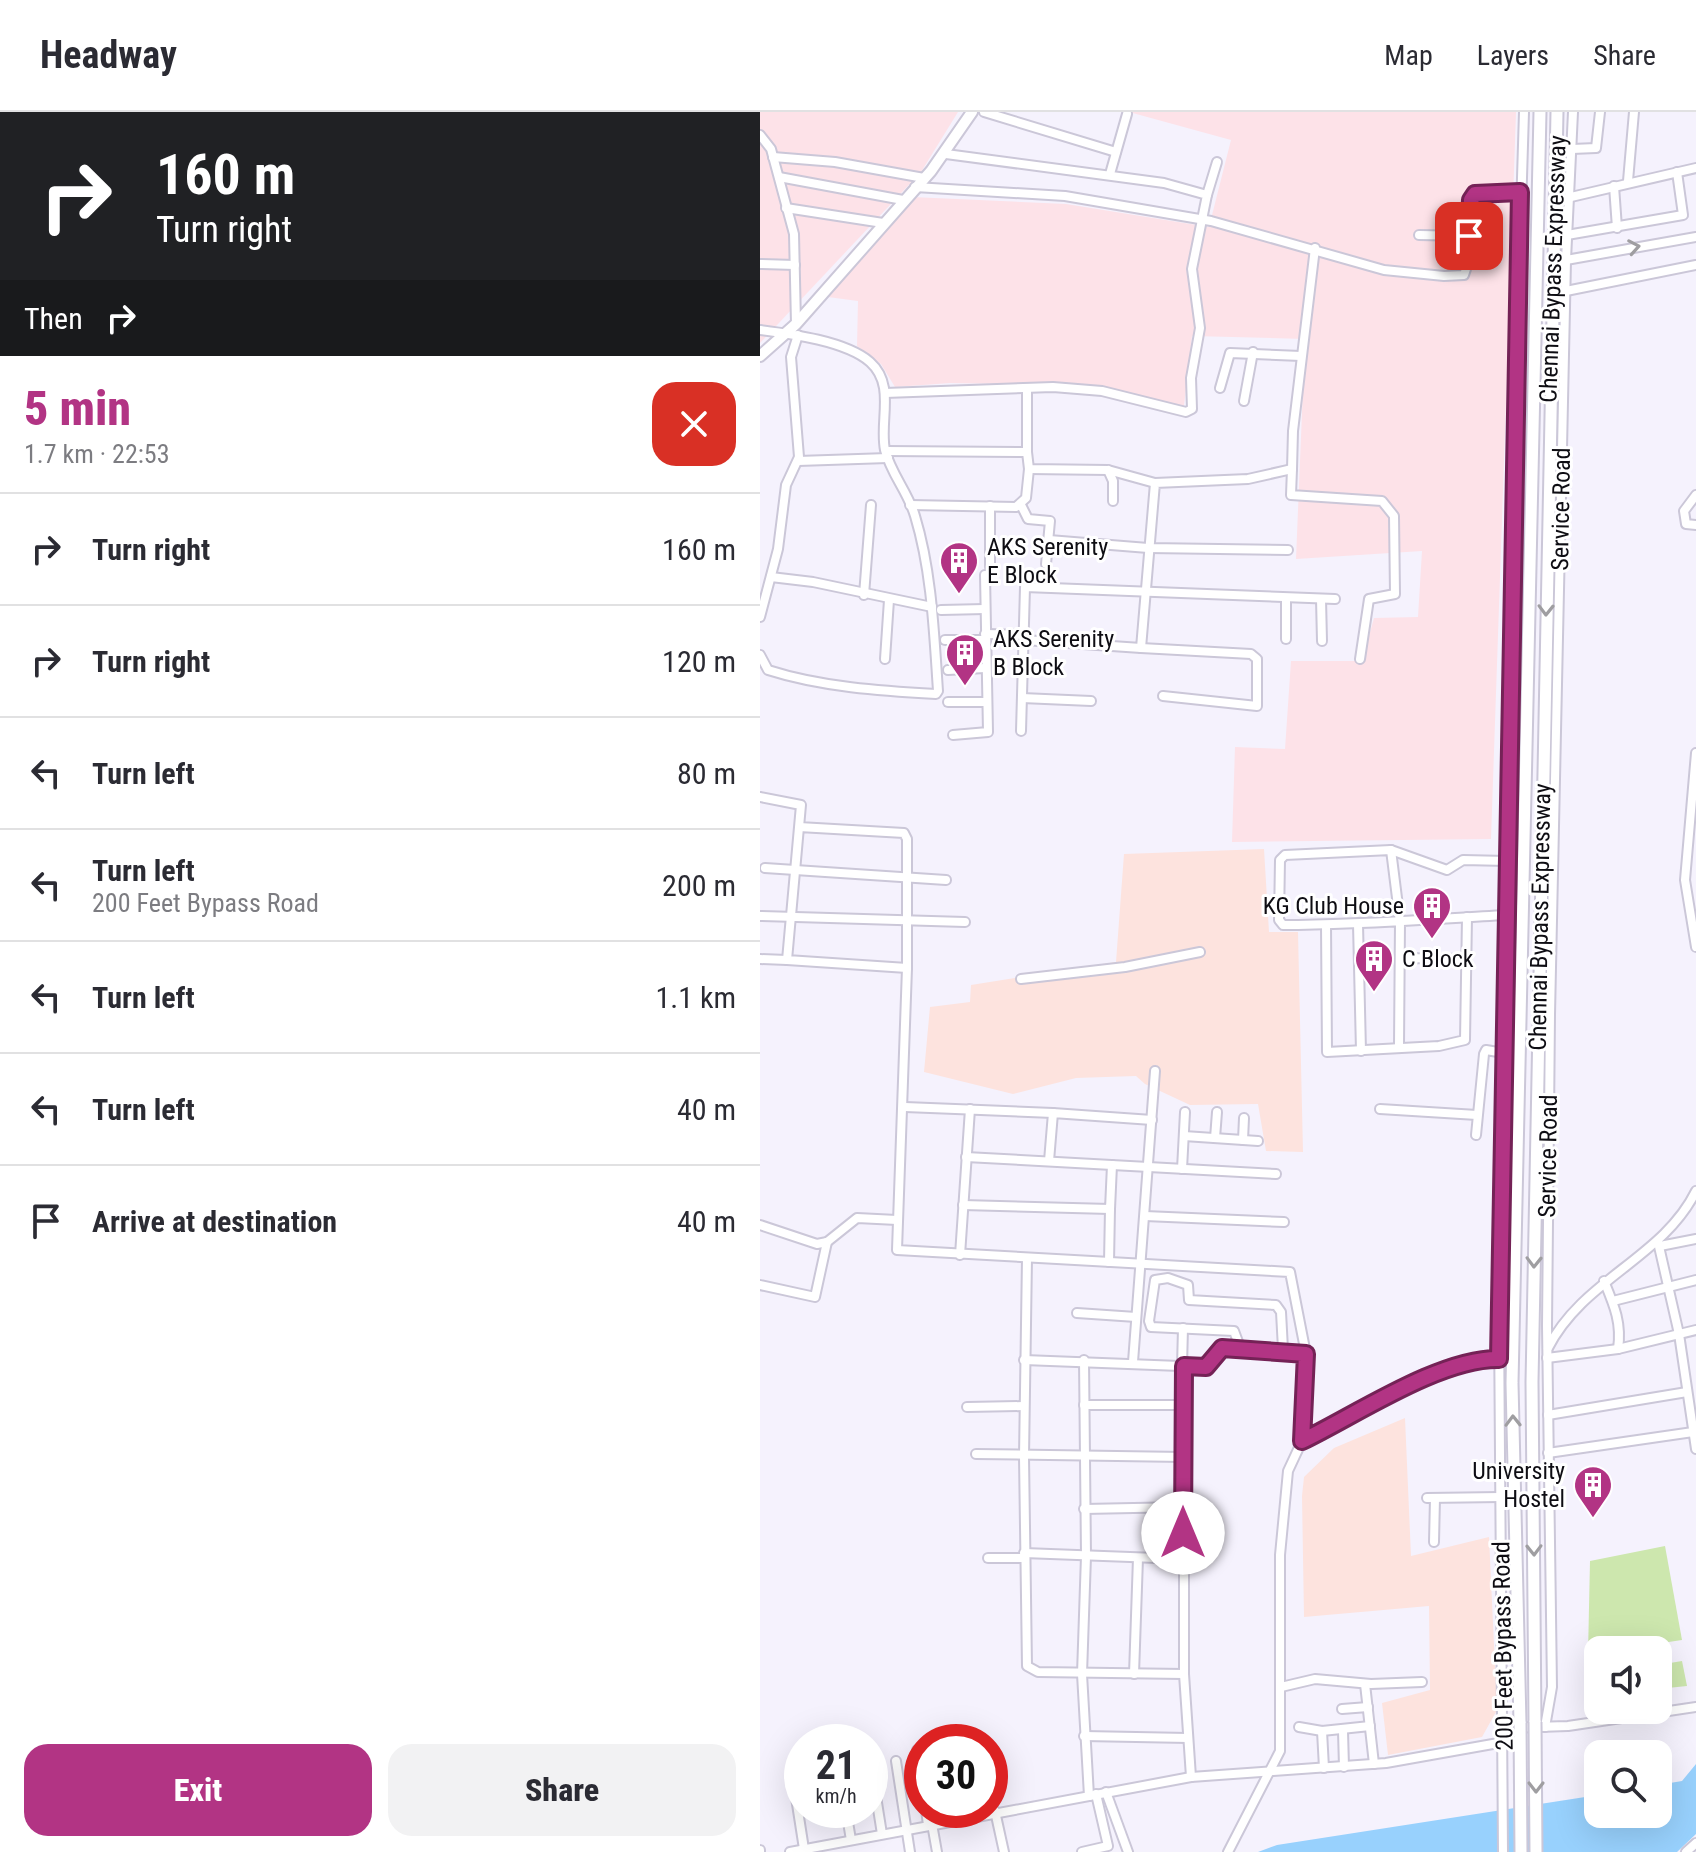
<!DOCTYPE html>
<html lang="en">
<head>
<meta charset="utf-8">
<style>
	:root { --surface:#fff; --page:#f2f2f3; --text:#2b2b33; --muted:#7c7c81; --line:#e1e1e2; --accent:#b23484 }
	body { margin:0; font-family:"Roboto Condensed",sans-serif; background:var(--page); color:var(--text); height:100vh; display:flex; flex-direction:column; font-size:30px; white-space:nowrap }
	* { box-sizing:border-box; margin:0 }
	p { font-size:26px; color:var(--muted) }
	.icon { flex:none; width:44px; height:44px; fill:none; stroke:currentColor; stroke-width:2; stroke-linecap:round; stroke-linejoin:round }
	.map { position:relative; flex:1; overflow:hidden }
	.panel { display:flex; flex-direction:column; background:var(--surface); width:760px }
	.panel>* { flex:none }
	.banner { background:#202124; color:#fff; overflow:hidden }
	.tools { position:absolute; left:824px; top:1524px; display:grid; gap:16px }
	.tools a { display:grid; place-items:center; width:88px; height:88px; border-radius:16px; background:var(--surface); box-shadow:0 8px 32px #0002; font-size:40px }
	.speed { position:absolute; left:24px; top:1612px; display:flex; gap:16px; font-size:40px; font-weight:700; text-align:center }
	.speed>* { display:grid; place-content:center; width:104px; height:104px; border-radius:50%; background:var(--surface); box-shadow:0 8px 32px #0002; line-height:1 }
	.speed small { font-size:20px; font-weight:400 }
	.speed .limit { border:12px solid #d22; background:#fff; color:#111 }
	.pin { position:absolute; display:grid; place-items:center; width:68px; height:68px; color:#fff; margin:-34px; border-radius:16px; box-shadow:0 4px 12px #0006 }
	.me { position:absolute; width:88px; margin:-44px; rotate:0deg; stroke-linejoin:round; filter:drop-shadow(0 0 6px #0008) }
	.turn { display:flex; align-items:center; gap:28px; height:168px; padding:0 24px; font-size:36px }
	.turn .icon { width:104px; height:104px; stroke-width:2.5 }
	.turn b { display:block; font-size:56px; line-height:68px }
	.then { display:flex; align-items:center; height:76px; padding:0 24px; background:#0003; gap:16px; font-size:30px }
	.round { display:grid; place-items:center; flex:none; width:84px; height:84px; border-radius:24px; background:var(--page) }
	.head { display:flex; align-items:center; justify-content:space-between; height:136px; padding:0 24px }
	h1 { font-size:48px; font-weight:800; line-height:60px; color:var(--accent) }
	.primary-button { display:flex; gap:16px; margin-top:auto; padding:16px 24px }
	.primary-button a { flex:1; height:92px; border-radius:24px; background:var(--accent); color:#fff; font-size:32px; font-weight:800; line-height:92px; text-align:center }
	.primary-button a+a { background:var(--page); color:var(--text) }
	ul { padding:0; list-style:none }
	li { display:flex; align-items:center; gap:24px; height:112px; padding:0 24px; border-top:2px solid var(--line) }
	li div { flex:1 }
	li b { display:block; font-size:30px }
	li em { font-style:normal }
	header { display:flex; align-items:center; gap:48px; box-sizing:border-box; height:112px; padding:0 40px; background:var(--surface); border-bottom:2px solid var(--line) }
	header strong { font-size:38px }
	nav { display:flex; gap:44px; margin-inline-start:auto; font-size:28px }
	main { display:flex; flex:1; min-height:0 }
	.map>svg:first-child { display:block }
</style>
</head>
<body>
<header>
<strong>Headway</strong>
<nav><a>Map</a><a>Layers</a><a>Share</a></nav>
</header>
<main>
<section class="panel">
<div class="banner">
<div class="turn"><svg class="icon" aria-label="right" viewBox="0 0 24 24"><path d="M7 20v-9h11M14 6l5 5-5 5"/></svg><div><b>160 m</b>Turn right</div></div>
<div class="then">Then<svg class="icon" aria-label="right" viewBox="0 0 24 24"><path d="M7 20v-9h11M14 6l5 5-5 5"/></svg></div>
</div>
<div class="head"><div><h1>5 min</h1><p>1.7 km · 22:53</p></div><a class="round" style="background:#d93025;color:#fff"><svg class="icon" aria-label="close" viewBox="0 0 24 24"><path d="M6 6l12 12M18 6L6 18"/></svg></a></div>
<ul>
<li><svg class="icon" aria-label="right" viewBox="0 0 24 24"><path d="M7 20v-9h11M14 6l5 5-5 5"/></svg><div><b>Turn right</b></div><em>160 m</em></li>
<li><svg class="icon" aria-label="right" viewBox="0 0 24 24"><path d="M7 20v-9h11M14 6l5 5-5 5"/></svg><div><b>Turn right</b></div><em>120 m</em></li>
<li><svg class="icon" aria-label="left" viewBox="0 0 24 24"><path d="M17 20v-9H6M10 6l-5 5 5 5"/></svg><div><b>Turn left</b></div><em>80 m</em></li>
<li><svg class="icon" aria-label="left" viewBox="0 0 24 24"><path d="M17 20v-9H6M10 6l-5 5 5 5"/></svg><div><b>Turn left</b><p>200 Feet Bypass Road</p></div><em>200 m</em></li>
<li><svg class="icon" aria-label="left" viewBox="0 0 24 24"><path d="M17 20v-9H6M10 6l-5 5 5 5"/></svg><div><b>Turn left</b></div><em>1.1 km</em></li>
<li><svg class="icon" aria-label="left" viewBox="0 0 24 24"><path d="M17 20v-9H6M10 6l-5 5 5 5"/></svg><div><b>Turn left</b></div><em>40 m</em></li>
<li><svg class="icon" aria-label="arrive" viewBox="0 0 24 24"><path d="M6 21V4h12l-3 4 3 4H6"/></svg><div><b>Arrive at destination</b></div><em>40 m</em></li>
</ul>
<div class="primary-button"><a>Exit</a><a>Share</a></div>
</section>
<div class="map">
<svg width="936" height="1740" viewBox="0 0 936 1740">
	<rect width="100%" height="100%" fill="#f5f2fd"/>
	<g fill="#fde2e8">
		<path d="M0,0h198l-37,60 -161,171z"/>
		<path d="M369,0h387l-25,727 -259,3 3,-95 50,2 6,-88h71l12,-43 44,-1 4,-66 -126,8 9,-220 -113,-3 -8,70 -83,-20 -151,-3 -55,4 -14,-23 -24,-18 1,-45 -30,-4 84,-100 154,7 143,23 22,-87z"/>
	</g>
	<g fill="#fde3de">
		<path d="M504,737l5,83h29l5,220 -37,-1 -8,-47 -68,1 -45,-21 -9,-8 -60,2 -63,16 -89,-22 6,-65 40,-5 1,-17 145,-23 8,-108z"/>
		<path d="M645,1306l6,138 78,-19 8,173 -15,27 -94,18 -6,-52 48,-13 -1,-84 -125,11 -2,-121 2,-19 30,-29z"/>
	</g>
	<g fill="#cde7ae">
		<path d="M905,1434l17,94 -94,14 2,-93z"/>
		<path d="M922,1549l5,25 -29,3v-24z"/>
	</g>
	<path fill="#98d1fd" d="M936,1652v70l-19,18h-419l19,-7 321,-50v19h60v-29l24,-4z"/>
	<g fill="none" stroke-linecap="round" stroke-linejoin="round">
		<defs>
			<g id="minor">
				<path d="M224,0l132,40"/>
				<path d="M0,23l11,14 23,85 2,90"/>
				<path d="M812,37l24,-1 4,-36"/>
				<path d="M13,45l62,5 89,16"/>
				<path d="M350,62l17,-60"/>
				<path d="M19,65l124,23"/>
				<path d="M868,69l6,-69"/>
				<path d="M854,74l3,42"/>
				<path d="M155,75l150,9 146,25 173,49 60,6 20,-1 2,-6 5,-69 4,-6 45,-2"/>
				<path d="M447,83l10,-33"/>
				<path d="M811,85l125,-29"/>
				<path d="M26,96l97,15"/>
				<path d="M659,123l50,1"/>
				<path d="M807,123l116,-20 -6,-43"/>
				<path d="M806,148l130,-23"/>
				<path d="M0,152l35,1"/>
				<path d="M806,179l130,-26"/>
				<path d="M0,218c31,4 86,11 110,32 26,23 9,59 15,88 6,24 23,42 30,66 17,56 19,117 23,175l-2,3c-55,-3 -115,-7 -168,-24l-8,-15"/>
				<path d="M460,276l10,-35 71,3"/>
				<path d="M125,281l168,-6 49,4 84,21 6,-3 -1,-31 9,-50 -8,-59 15,-74 -43,-12 -218,-29"/>
				<path d="M484,289l9,-49"/>
				<path d="M126,339l141,1 2,17 79,1 47,13"/>
				<path d="M267,340v-63"/>
				<path d="M38,349l90,-3"/>
				<path d="M532,357l-1,26 91,6 12,15 1,78 -26,5 -9,60"/>
				<path d="M348,358l5,11v20"/>
				<path d="M936,383l-12,16 2,13 10,1"/>
				<path d="M150,393l106,2 10,-9 3,-29"/>
				<path d="M261,393l7,14 22,2 -4,43"/>
				<path d="M289,428l99,8 140,2"/>
				<path d="M230,455v-61"/>
				<path d="M11,465l42,5 119,25"/>
				<path d="M104,483l7,-90"/>
				<path d="M561,487l1,42"/>
				<path d="M181,498l44,-1"/>
				<path d="M0,505l18,-68 8,-64 13,-28 -8,-100 7,-22"/>
				<path d="M225,522l39,1"/>
				<path d="M526,527v-41"/>
				<path d="M185,528h39"/>
				<path d="M264,528l117,8 14,-165 93,-4 44,-10 1,-38 22,-183"/>
				<path d="M381,536l110,6 6,5v47l-94,-10"/>
				<path d="M125,547l4,-59"/>
				<path d="M188,558l37,-2"/>
				<path d="M262,586l69,3"/>
				<path d="M188,590h38"/>
				<path d="M261,619l4,-144 310,12"/>
				<path d="M193,623l35,-3 -3,-157"/>
				<path d="M936,641l-11,127 11,67"/>
				<path d="M0,685l41,8 -14,155 120,8v-129l-3,-6 -105,-6"/>
				<path d="M631,738l56,20 16,-10 44,1"/>
				<path d="M5,756l181,12"/>
				<path d="M0,804l205,6"/>
				<path d="M598,812l3,127"/>
				<path d="M566,813l1,127 112,-6 26,-6 2,-123"/>
				<path d="M640,846l66,1"/>
				<path d="M0,847l27,1"/>
				<path d="M147,856l-10,282 393,22 16,82"/>
				<path d="M261,867l104,-12 75,-15"/>
				<path d="M639,934l1,-124 -9,-72 -106,5 -5,5 -1,60 4,5c75,0 149,-6 223,-10"/>
				<path d="M145,995l148,6"/>
				<path d="M620,997l97,6"/>
				<path d="M716,1023l8,-81 2,-4 18,3"/>
				<path d="M424,1024l74,5"/>
				<path d="M455,1026l2,-26"/>
				<path d="M483,1028l1,-22"/>
				<path d="M206,1045l310,17"/>
				<path d="M289,1049l4,-48 99,7"/>
				<path d="M422,1057l3,-57"/>
				<path d="M203,1093l147,4 2,-44"/>
				<path d="M385,1104l139,6"/>
				<path d="M0,1113l57,19 10,-2 30,-24 40,2"/>
				<path d="M898,1130l21,92 17,115"/>
				<path d="M900,1134l36,-7"/>
				<path d="M200,1143l10,-146"/>
				<path d="M267,1146l-3,199 3,209 11,6 146,2"/>
				<path d="M349,1150l1,-53"/>
				<path d="M408,1166l20,7 1,15 87,5 5,7 2,37 -43,-2 -6,-16 -83,-4 -2,-6 6,-41z"/>
				<path d="M844,1169c10,24 18,42 14,68"/>
				<path d="M0,1173l55,12 12,-55"/>
				<path d="M853,1189l83,-21"/>
				<path d="M317,1201l59,4"/>
				<path d="M788,1236c35,-69 115,-90 148,-157"/>
				<path d="M787,1246l71,-9 78,-19"/>
				<path d="M264,1248l182,7 16,-19 84,6 -4,87"/>
				<path d="M324,1248l2,196 -4,118 7,122"/>
				<path d="M373,1250l22,-291"/>
				<path d="M422,1254l1,-38"/>
				<path d="M424,1254v308l7,103"/>
				<path d="M324,1293h100"/>
				<path d="M207,1295l57,-1"/>
				<path d="M788,1303l139,-23"/>
				<path d="M788,1341l145,-21"/>
				<path d="M216,1342l208,3"/>
				<path d="M667,1386l74,-1"/>
				<path d="M324,1397l99,-2"/>
				<path d="M674,1430l1,-44"/>
				<path d="M264,1441l159,6"/>
				<path d="M228,1446h36"/>
				<path d="M374,1562l4,-116"/>
				<path d="M605,1572l9,80"/>
				<path d="M521,1575l34,-8 56,5 51,-2"/>
				<path d="M582,1597l26,-2"/>
				<path d="M539,1615l23,4 48,-5"/>
				<path d="M785,1615l7,-40 -5,-361 3,-311 16,-755 7,-148"/>
				<path d="M744,1616l64,-2 128,-19"/>
				<path d="M562,1619l2,37"/>
				<path d="M583,1619l1,36"/>
				<path d="M324,1624l104,2"/>
				<path d="M157,1638l5,35"/>
				<path d="M136,1649l14,91"/>
				<path d="M112,1659l10,63"/>
				<path d="M32,1660l12,77"/>
				<path d="M346,1680l22,60"/>
				<path d="M86,1698l5,30"/>
				<path d="M166,1698l2,15"/>
				<path d="M235,1699l9,41"/>
				<path d="M172,1712l5,28"/>
				<path d="M0,1738v2"/>
				<path d="M30,1740l401,-75 195,-14 118,-21"/>
				<path d="M322,1740l26,-6 -12,-52"/>
				<path d="M468,1740l52,-101v-196l8,-84 14,-30 110,-57 49,-19 38,-6"/>
				<path d="M743,1740l-4,-530 14,-849 11,-361"/>
				<path d="M926,1740l10,-9"/>
			</g>
			<path id="major" d="M0,244l36,-32 135,-153 41,-59"/>
			<g id="highway">
				<path d="M775,1610l-3,-340 25,-1270"/>
				<path d="M760,1611l-8,-340 28,-1271"/>
			</g>
		</defs>
		<use href="#minor" stroke="#cbc7d8" stroke-width="12"/>
		<use href="#major" stroke="#cbc7d8" stroke-width="14"/>
		<use href="#highway" stroke="#cbc7d8" stroke-width="15"/>
		<use href="#minor" stroke="#fff" stroke-width="8"/>
		<use href="#major" stroke="#fff" stroke-width="10"/>
		<use href="#highway" stroke="#fff" stroke-width="11"/>
		<defs>
			<g id="highway-bridge">
				<path d="M775,1610l1,130"/>
				<path d="M760,1611l1,129"/>
			</g>
		</defs>
		<use href="#highway-bridge" stroke="#cbc7d8" stroke-width="15" stroke-linecap="butt"/>
		<use href="#highway-bridge" stroke="#fff" stroke-width="11"/>
	</g>
	<defs><path id="oneway-chevron" d="M-2-3.5L2.5 0L-2 3.5" fill="none" stroke-width="1.6" stroke-linecap="round" stroke-linejoin="round" transform="scale(2)"/></defs>
	<g stroke="#9f9ea1">
		<use href="#oneway-chevron" transform="translate(874 135) rotate(-10)"/>
		<use href="#oneway-chevron" transform="translate(786 498) rotate(91)"/>
		<use href="#oneway-chevron" transform="translate(774 1150) rotate(91)"/>
		<use href="#oneway-chevron" transform="translate(753 1309) rotate(-91)"/>
		<use href="#oneway-chevron" transform="translate(774 1438) rotate(89)"/>
		<use href="#oneway-chevron" transform="translate(776 1675) rotate(90)"/>
	</g>
	<g fill="none" stroke-linecap="round" stroke-linejoin="round">
		<defs>
			<path id="route" d="M423,1421l1,-167 22,1 16,-19 84,6 -4,87c54,-26 138,-83 197,-82l21,-1167 -45,2 -4,6 -2,36"/>
		</defs>
		<use href="#route" stroke="#742256" stroke-width="20"/>
		<use href="#route" stroke="#b23484" stroke-width="14"/>
	</g>
	<defs>
		<symbol id="building-pin" viewBox="-11 -11 22 30"><path d="M0 17L-7.5 6A9.5 9.5 0 1 1 7.5 6Z" fill="#b23484" stroke="#fff"/><path d="M-4-6H4V6H1V3H-1V6H-4ZM-2.5-4.3h1.7v1.8h-1.7ZM.8-4.3h1.7v1.8H.8ZM-2.5-1h1.7V.8h-1.7ZM.8-1h1.7V.8H.8Z" fill="#fff"/></symbol>
	</defs>
	<g fill-rule="evenodd">
		<use href="#building-pin" x="177" y="427" width="44" height="60"/>
		<use href="#building-pin" x="183" y="519" width="44" height="60"/>
		<use href="#building-pin" x="650" y="772" width="44" height="60"/>
		<use href="#building-pin" x="592" y="825" width="44" height="60"/>
		<use href="#building-pin" x="811" y="1351" width="44" height="60"/>
	</g>
	<g text-anchor="middle" stroke-width="6" stroke-linejoin="round" paint-order="stroke">
		<g font-size="24" fill="#0e0d13" stroke="#fff">
			<text transform="translate(793 157) rotate(-88)" y="8">Chennai Bypass Expressway</text>
			<text transform="translate(801 397) rotate(-89)" y="8">Service Road</text>
			<text transform="translate(780 805) rotate(-89)" y="8">Chennai Bypass Expressway</text>
			<text transform="translate(788 1044) rotate(-89)" y="8">Service Road</text>
			<text transform="translate(743 1534) rotate(-91)" y="8">200 Feet Bypass Road</text>
		</g>
		<g font-size="24" fill="#0e0d13" stroke="#fff" text-anchor="start">
			<text x="227" y="443">AKS Serenity<tspan x="227" dy="28">E Block</tspan></text>
			<text x="233" y="535">AKS Serenity<tspan x="233" dy="28">B Block</tspan></text>
			<text x="644" y="802" text-anchor="end">KG Club House</text>
			<text x="642" y="855">C Block</text>
			<text x="805" y="1367" text-anchor="end">University<tspan x="805" dy="28">Hostel</tspan></text>
		</g>
	</g>
</svg>
<div class="tools">
<a><svg class="icon" aria-label="sound" viewBox="0 0 24 24"><path d="M4 9h4l5-4v14l-5-4H4zM17 9q2 3 0 6"/></svg></a>
<a><svg class="icon" aria-label="search" viewBox="0 0 24 24"><circle cx="10" cy="10" r="6"/><path d="M15 15l6 6"/></svg></a>
</div>
<div class="speed"><div>21<small>km/h</small></div><div class="limit">30</div></div>
<div class="pin" style="left:709px;top:124px;background:#d93025"><svg class="icon" aria-label="arrive" viewBox="0 0 24 24"><path d="M6 21V4h12l-3 4 3 4H6"/></svg></div>
<svg class="me" style="left:423px;top:1421px" viewBox="-20 -20 40 40"><circle r="19" fill="#fff"/><path d="M0-13L10 11 0 6-10 11z" fill="#b23484"/></svg>
</div>
</main>
</body>
</html>
